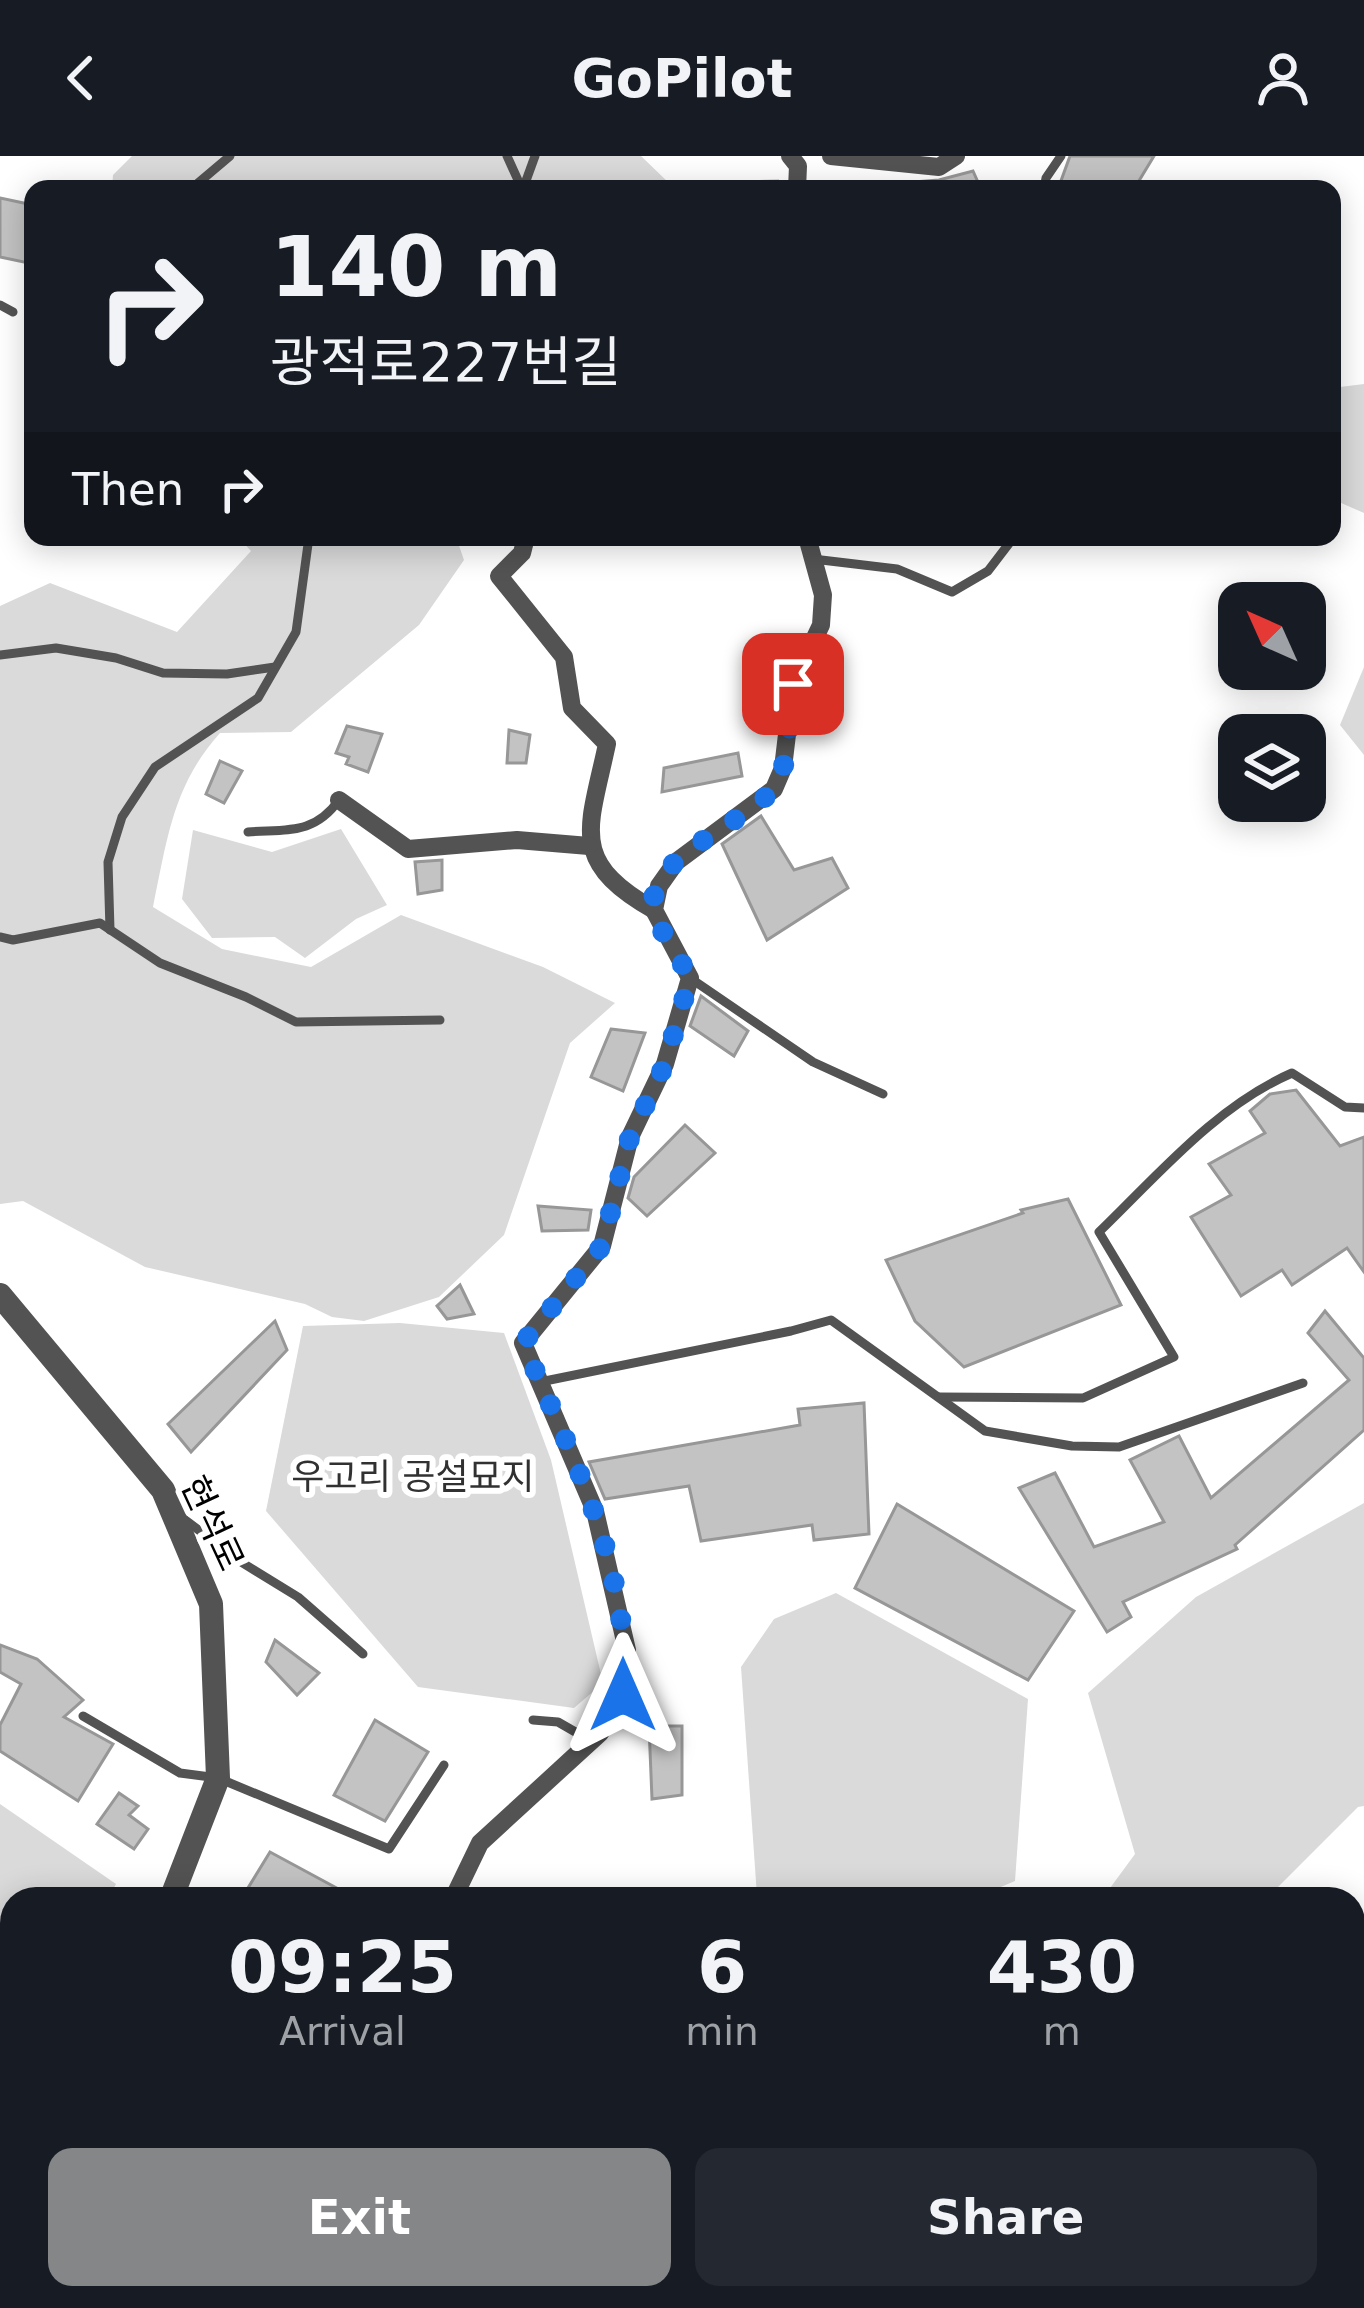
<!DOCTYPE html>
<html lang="en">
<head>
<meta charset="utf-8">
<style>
	:root { --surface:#171b24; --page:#242831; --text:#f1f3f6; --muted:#9ea1a6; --accent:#858687 }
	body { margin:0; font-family:"DejaVu Sans","Noto Sans KR",sans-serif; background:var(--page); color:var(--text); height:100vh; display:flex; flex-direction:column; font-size:45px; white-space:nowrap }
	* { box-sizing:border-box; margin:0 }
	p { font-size:39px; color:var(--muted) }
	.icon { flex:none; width:66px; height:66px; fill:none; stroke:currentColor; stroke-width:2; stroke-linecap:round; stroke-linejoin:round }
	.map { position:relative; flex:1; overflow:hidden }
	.panel { position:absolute; left:0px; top:1731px; width:1365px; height:423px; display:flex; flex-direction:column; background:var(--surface); border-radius:36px 36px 0 0; box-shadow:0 6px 30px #0003 }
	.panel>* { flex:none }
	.top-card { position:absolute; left:24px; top:24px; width:1317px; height:366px; border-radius:24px; box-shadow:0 6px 30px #0003; background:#171b24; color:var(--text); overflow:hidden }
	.needle { width:78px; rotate:315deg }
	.tools { position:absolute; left:1218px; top:426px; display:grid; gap:24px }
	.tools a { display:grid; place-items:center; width:108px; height:108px; border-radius:24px; background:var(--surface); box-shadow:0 6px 30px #0003; font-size:60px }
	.pin { position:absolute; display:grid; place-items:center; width:102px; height:102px; color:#fff; margin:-51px; border-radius:24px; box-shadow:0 6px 18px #0006 }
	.me { position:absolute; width:132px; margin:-66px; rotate:0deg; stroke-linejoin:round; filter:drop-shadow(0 0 9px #0008) }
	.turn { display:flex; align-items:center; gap:42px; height:252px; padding:0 48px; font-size:54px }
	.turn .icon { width:156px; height:156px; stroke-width:2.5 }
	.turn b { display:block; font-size:84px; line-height:102px }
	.then { display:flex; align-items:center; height:114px; padding:0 48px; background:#0003; gap:24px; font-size:45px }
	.eta { display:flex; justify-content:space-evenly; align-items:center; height:204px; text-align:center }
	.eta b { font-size:72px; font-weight:700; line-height:84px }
	.button { display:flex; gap:24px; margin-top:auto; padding:24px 48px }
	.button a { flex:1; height:138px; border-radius:24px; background:var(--accent); color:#fff; font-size:48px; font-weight:700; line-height:138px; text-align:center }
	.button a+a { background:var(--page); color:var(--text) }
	header { display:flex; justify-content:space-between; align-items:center; height:156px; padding:0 48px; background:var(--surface); font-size:54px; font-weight:700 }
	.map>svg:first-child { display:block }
</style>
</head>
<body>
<header><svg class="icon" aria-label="back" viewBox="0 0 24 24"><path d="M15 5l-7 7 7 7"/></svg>GoPilot<svg class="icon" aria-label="person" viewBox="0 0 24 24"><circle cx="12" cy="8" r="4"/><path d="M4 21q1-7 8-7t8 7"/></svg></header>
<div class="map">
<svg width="1364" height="2152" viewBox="0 0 1364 2152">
	<rect width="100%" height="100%" fill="#fff"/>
	<g fill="#dadada">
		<path d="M132,0h509l29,28 109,-5v10h-667l1,-14z"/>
		<path d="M1364,228v129l-32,-14v-111z"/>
		<path d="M238,381h218l8,23 -45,65 -128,107 -71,1c-47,52 -53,107 -67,174l69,42 89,18 90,-52 142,52 72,36 -45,40 -66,192 -65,62 -75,24 -32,-4 -27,-13 -160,-37 -122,-66 -23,3v-598l50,-23 127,49 74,-81z"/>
		<path d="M1364,511v88l-24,-30z"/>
		<path d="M341,673l46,76 -31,14 -51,39 -30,-21 -63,1 -30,-39 11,-69 79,22z"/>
		<path d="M400,1167l104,10 47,127 52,223 -29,25 -156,-21 -152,-176 37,-185z"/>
		<path d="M1364,1347v303l-6,1 -82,82 11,10h-185l33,-45 -47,-161 108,-96z"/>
		<path d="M836,1437l192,106 -13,182 -43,18 -215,-3 -16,-229 33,-48z"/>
		<path d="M0,1648l116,80 -8,15h-96v138l-12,-7z"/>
	</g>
	<g fill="#c3c3c3" stroke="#979797" stroke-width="3">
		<path d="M1070,0h84l-20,33h-76z"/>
		<path d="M973,15l8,18h-66v-7l24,-2z"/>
		<path d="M0,42l33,7v59l-33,-7z"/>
		<path d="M347,570l35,8 -14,38 -22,-8 3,-7 -13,-4z"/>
		<path d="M509,574l21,5 -4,28h-19z"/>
		<path d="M738,597l4,23 -80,16 2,-24z"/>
		<path d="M220,605l22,10 -18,32 -18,-9z"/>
		<path d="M761,660l33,54 38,-12 16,30 -81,52 -45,-96z"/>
		<path d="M442,704v30l-24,4 -3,-32z"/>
		<path d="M701,840l47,35 -14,25 -44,-30z"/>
		<path d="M611,873l34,4 -22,58 -32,-14z"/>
		<path d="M1296,934l44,56 24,-9v135l-17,-24 -55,37 -10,-15 -41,26 -50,-79 40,-22 -22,-31 56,-31 -15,-22 20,-17z"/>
		<path d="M685,969l30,28 -68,63 -19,-18 6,-21z"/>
		<path d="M1068,1043l53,106 -157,62 -49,-46 -29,-61 137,-47 -2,-3z"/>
		<path d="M538,1050l53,4 -3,20 -46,1z"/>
		<path d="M460,1129l14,29 -27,5 -10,-13z"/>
		<path d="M1325,1155l39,47v72l-129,115 2,4 -114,53 8,15 -24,15 -88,-144 36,-15 39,74 70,-25 -34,-62 49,-24 32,62 138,-118 -41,-47z"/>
		<path d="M275,1165l12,29 -96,102 -23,-28z"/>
		<path d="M864,1247l5,131 -55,6 -2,-15 -111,16 -12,-55 -84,13 -16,-37 211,-37 -2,-16z"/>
		<path d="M897,1348l177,107 -46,69 -173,-92z"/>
		<path d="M275,1484l44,33 -22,22 -31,-33z"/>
		<path d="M0,1489l37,14 46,41 -19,17 49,27 -35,57 -78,-50v-26l21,-41 -21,-12z"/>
		<path d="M375,1564l53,32 -43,69 -51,-26z"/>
		<path d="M649,1570h33v69l-30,4z"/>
		<path d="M119,1637l19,13 -9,9 19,14 -14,20 -37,-25z"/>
		<path d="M270,1696l87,47h-87l-22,-11z"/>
	</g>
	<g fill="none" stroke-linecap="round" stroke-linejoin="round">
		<g stroke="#535353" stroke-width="9">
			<path d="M507,0l15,33"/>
			<path d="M191,33l39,-33"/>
			<path d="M523,33l12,-33"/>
			<path d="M1044,33l2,-11 15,-22"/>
			<path d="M0,149l13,7"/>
			<path d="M813,403l84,10 55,23 36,-21 26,-34"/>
			<path d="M0,499l56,-7 60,10 47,15 64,1 48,-7"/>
			<path d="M248,676c39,-3 66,3 91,-32"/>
			<path d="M110,774l-2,-68 14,-45 33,-50 103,-69 38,-66 13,-95"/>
			<path d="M0,781l13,3 87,-17 60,40 86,34 50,25 144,-2"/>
			<path d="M690,822l123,84 70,32"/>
			<path d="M540,1226l251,-51 40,-11 154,111 87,15 47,1 184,-64"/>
			<path d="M939,1241l144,1 91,-41 -75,-125c59,-57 117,-126 193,-159l53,34 19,1"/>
			<path d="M180,1360l61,46 57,35 65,57"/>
			<path d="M83,1560l97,57 38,5 171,71 55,-84"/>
			<path d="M533,1564l25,2 33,19"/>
		</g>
		<g stroke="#535353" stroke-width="18">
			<path d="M790,0l8,10 -1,23"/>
			<path d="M831,0l108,11 17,-11"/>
			<path d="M526,381l-4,16 -23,23 65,81 8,51 35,36c-18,85 -39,117 47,166"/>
			<path d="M339,644l69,49 109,-9 72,6"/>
			<path d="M453,1743l27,-56 120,-110 23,-38 4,-45 -32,-139 -72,-168 79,-97 28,-109 35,-73 25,-86 -36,-68 5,-24 17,-24 98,-73 9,-21 10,-84 28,-59 2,-30 -16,-58"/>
			<path d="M1353,1856l11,3"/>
			<path d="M0,1913l12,4"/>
			<path d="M1353,1936l11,-2"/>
			<path d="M795,2142l25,10"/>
		</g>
		<g stroke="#535353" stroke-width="24">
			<path d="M0,1139l163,195 48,114 7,174 -47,121"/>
			<path d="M0,1989l12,-18"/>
		</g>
	</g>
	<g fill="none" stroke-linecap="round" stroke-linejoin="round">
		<path stroke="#1a73e8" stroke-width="21" stroke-dasharray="0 37.8" d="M623,1539c10,-123 -52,-242 -100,-352l79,-97 28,-109 35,-73 25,-86c-10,-20 -29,-43 -35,-65 -16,-57 100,-91 121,-129 16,-28 13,-69 17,-100"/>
	</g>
	<g text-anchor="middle" stroke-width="12" stroke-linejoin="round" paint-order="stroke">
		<g font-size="36" fill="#313131" stroke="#fff">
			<text x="413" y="1333">우고리 공설묘지</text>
		</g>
		<g font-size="36" fill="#000" stroke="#fff">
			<text transform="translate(213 1367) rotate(65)" y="13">현석로</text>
		</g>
	</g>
</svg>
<div class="tools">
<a><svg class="needle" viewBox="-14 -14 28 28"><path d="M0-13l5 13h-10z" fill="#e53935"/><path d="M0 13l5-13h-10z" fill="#9ea1a6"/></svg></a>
<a><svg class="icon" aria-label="layers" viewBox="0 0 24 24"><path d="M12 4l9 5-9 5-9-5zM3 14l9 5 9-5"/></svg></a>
</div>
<div class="pin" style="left:793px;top:528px;background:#d93025"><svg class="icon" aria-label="arrive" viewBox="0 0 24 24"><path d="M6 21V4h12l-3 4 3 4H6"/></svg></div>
<svg class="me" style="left:623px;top:1539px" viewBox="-20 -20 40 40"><path d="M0-17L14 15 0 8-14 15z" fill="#1a73e8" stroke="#fff" stroke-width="4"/></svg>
<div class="top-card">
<div class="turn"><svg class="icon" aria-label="right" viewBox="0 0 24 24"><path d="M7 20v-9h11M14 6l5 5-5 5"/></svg><div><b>140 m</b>광적로227번길</div></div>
<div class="then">Then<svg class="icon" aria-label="right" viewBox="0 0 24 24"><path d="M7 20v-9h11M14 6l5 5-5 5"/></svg></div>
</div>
<section class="panel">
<div class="eta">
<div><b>09:25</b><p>Arrival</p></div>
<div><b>6</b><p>min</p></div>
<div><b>430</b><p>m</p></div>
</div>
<div class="button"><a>Exit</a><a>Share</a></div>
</section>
</div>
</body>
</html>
